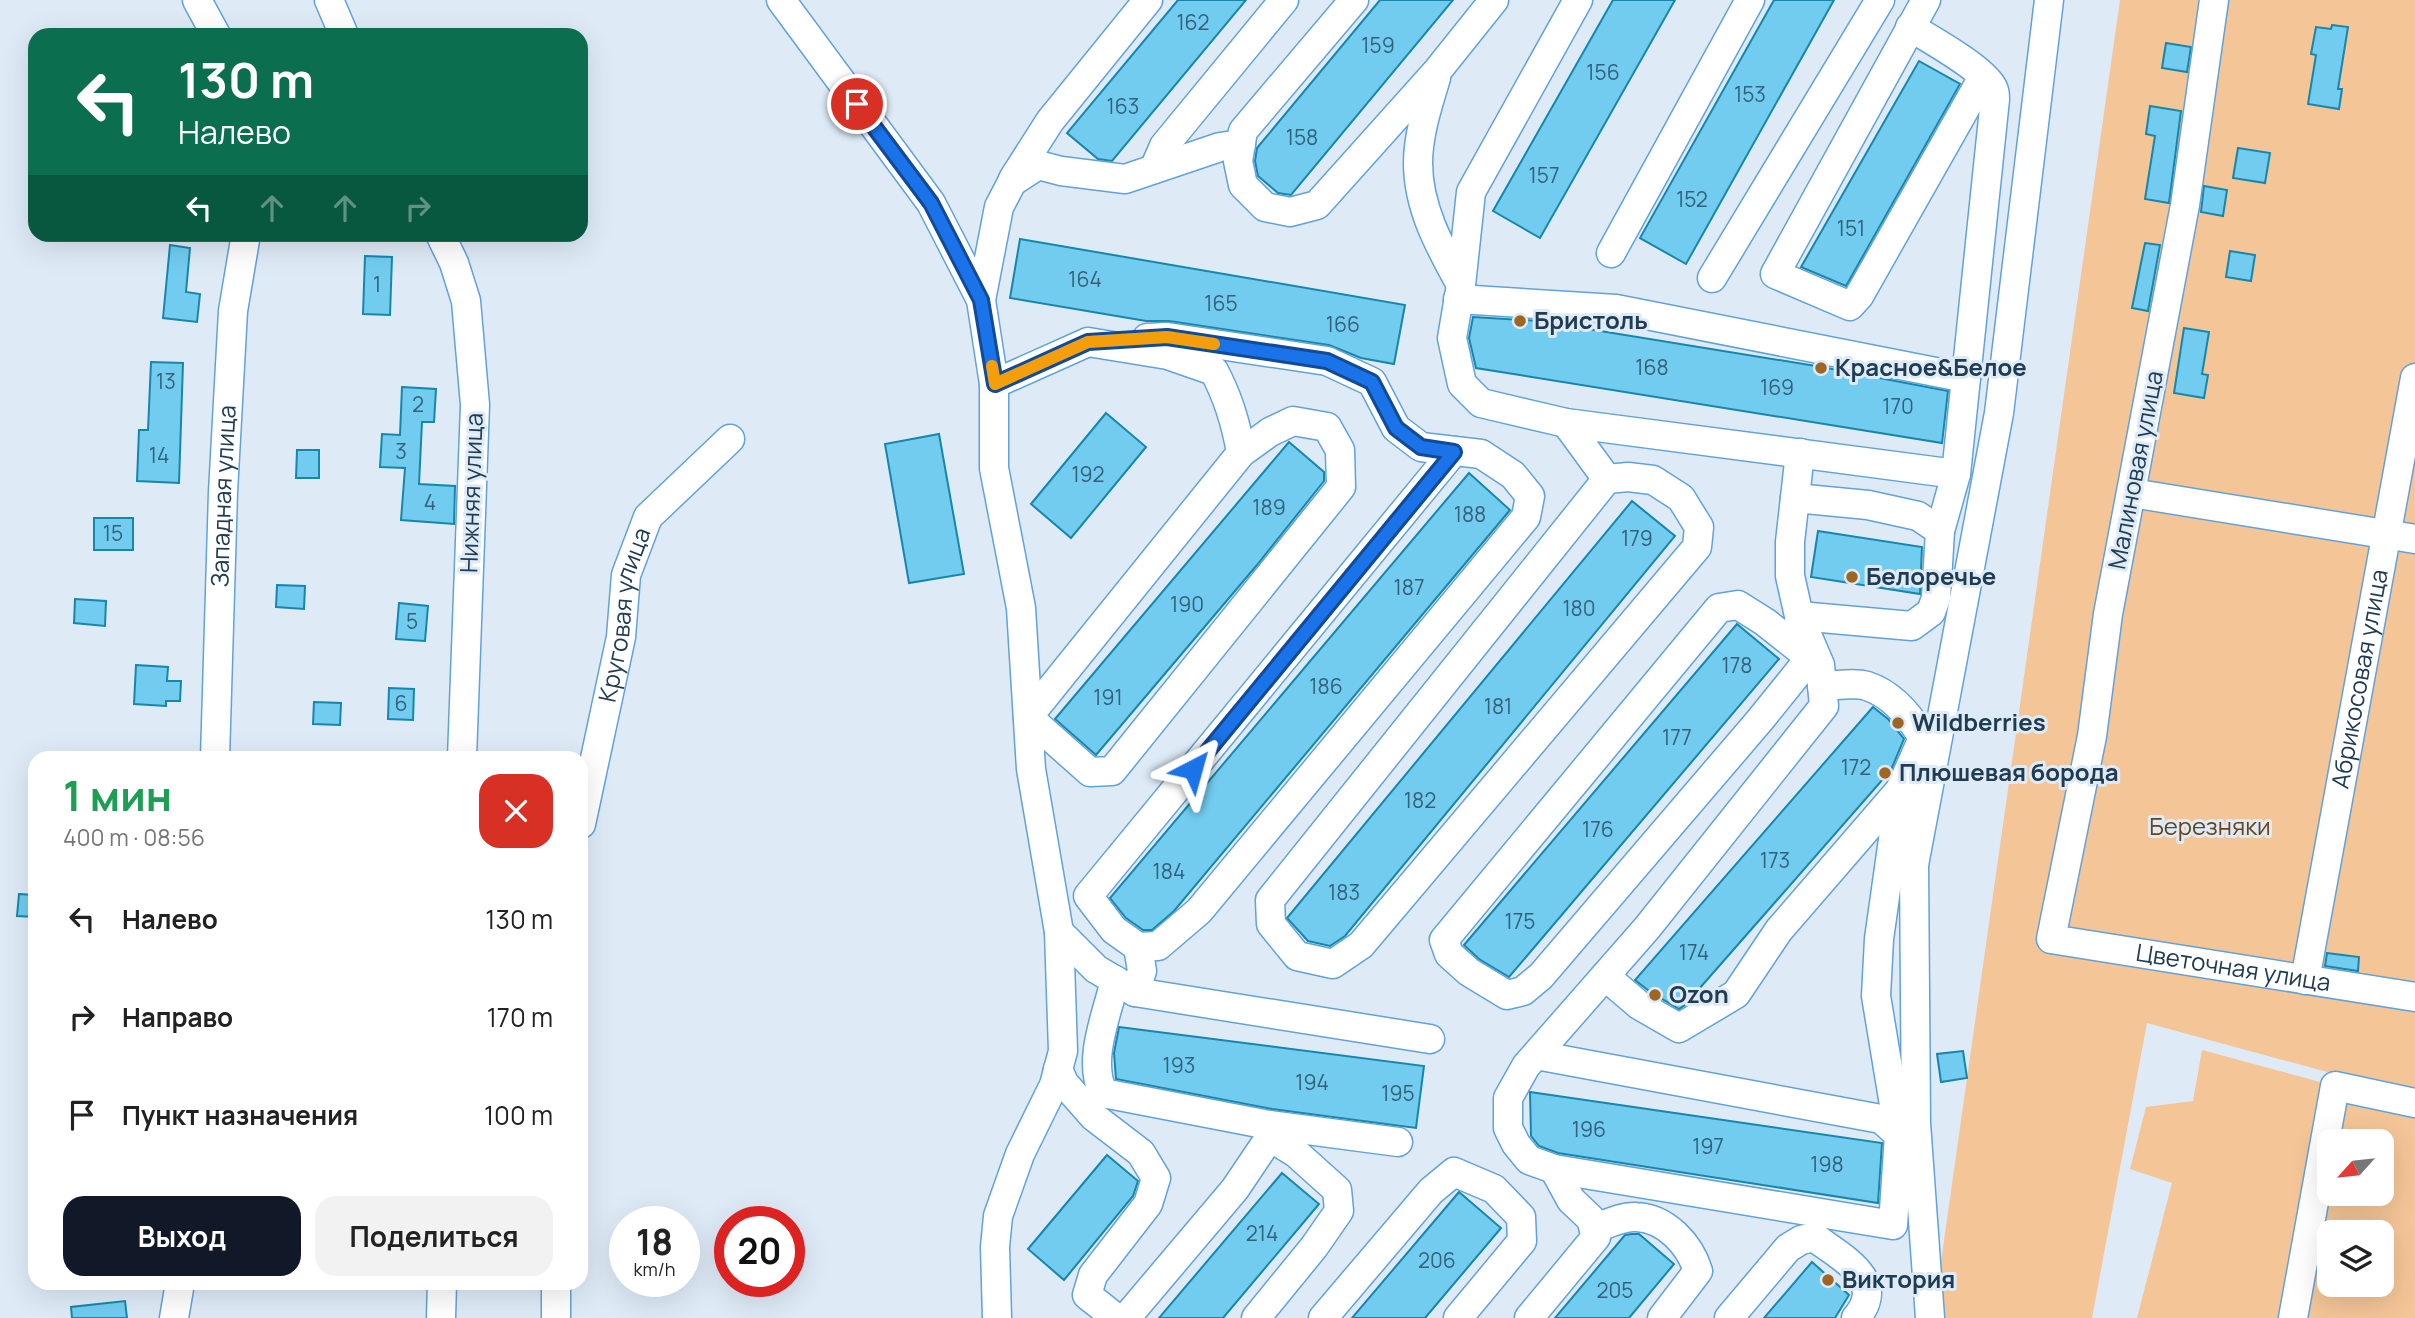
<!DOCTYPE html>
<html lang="ru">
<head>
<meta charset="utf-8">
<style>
	:root { --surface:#fff; --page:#f2f2f2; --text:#222; --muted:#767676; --accent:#111827 }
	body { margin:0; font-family:Manrope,sans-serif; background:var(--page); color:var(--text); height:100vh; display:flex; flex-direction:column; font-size:26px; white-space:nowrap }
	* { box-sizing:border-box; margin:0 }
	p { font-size:23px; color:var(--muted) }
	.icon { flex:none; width:38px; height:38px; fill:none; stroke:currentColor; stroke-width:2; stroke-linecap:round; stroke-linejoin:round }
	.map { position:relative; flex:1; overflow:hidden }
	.side { position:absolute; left:28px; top:751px; width:560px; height:539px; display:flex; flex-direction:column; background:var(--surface); border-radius:21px; box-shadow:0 7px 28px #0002 }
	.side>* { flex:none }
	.banner { position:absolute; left:28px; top:28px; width:560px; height:214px; border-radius:21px; box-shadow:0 7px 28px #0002; background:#0b6e4f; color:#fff; overflow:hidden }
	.needle { width:46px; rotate:243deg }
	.controls { position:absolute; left:2317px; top:1129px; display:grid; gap:14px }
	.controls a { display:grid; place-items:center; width:77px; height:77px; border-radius:14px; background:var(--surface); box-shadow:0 7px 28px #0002; font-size:35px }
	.speed { position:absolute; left:609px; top:1206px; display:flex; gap:14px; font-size:35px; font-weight:700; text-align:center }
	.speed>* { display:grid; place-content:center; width:91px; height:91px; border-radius:50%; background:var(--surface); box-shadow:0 7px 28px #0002; line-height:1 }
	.speed small { font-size:18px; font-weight:400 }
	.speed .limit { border:10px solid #d22; background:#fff; color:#111 }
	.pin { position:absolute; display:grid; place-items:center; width:60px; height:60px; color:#fff; margin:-30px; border:4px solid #fff; border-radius:50%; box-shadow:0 2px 7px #0007 }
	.me { position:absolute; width:77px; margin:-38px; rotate:39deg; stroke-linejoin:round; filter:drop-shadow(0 0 5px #0008) }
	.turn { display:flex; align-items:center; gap:24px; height:147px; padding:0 35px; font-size:32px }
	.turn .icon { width:91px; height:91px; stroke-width:2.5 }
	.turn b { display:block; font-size:49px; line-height:60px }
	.lanes { display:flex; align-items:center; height:66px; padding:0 35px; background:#0003; justify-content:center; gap:35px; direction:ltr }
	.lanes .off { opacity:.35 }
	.round { display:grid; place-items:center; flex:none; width:74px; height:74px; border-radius:21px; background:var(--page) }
	.summary { display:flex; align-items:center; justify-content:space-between; height:119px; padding:0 35px }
	h1 { font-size:42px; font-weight:700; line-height:52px; color:#1e9e55 }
	.cta { display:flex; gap:14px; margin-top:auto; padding:14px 35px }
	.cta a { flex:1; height:80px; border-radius:21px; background:var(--accent); color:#fff; font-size:28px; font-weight:700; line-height:80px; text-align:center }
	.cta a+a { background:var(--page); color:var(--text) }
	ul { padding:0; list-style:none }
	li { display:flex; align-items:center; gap:21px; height:98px; padding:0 35px }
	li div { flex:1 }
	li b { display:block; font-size:26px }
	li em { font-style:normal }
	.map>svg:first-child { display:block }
</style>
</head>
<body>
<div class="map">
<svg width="2415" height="1318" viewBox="0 0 2415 1318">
	<rect width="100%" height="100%" fill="#deebf7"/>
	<g fill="#f4c597" fill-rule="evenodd">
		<path d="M2120,0h295v1096l-268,-73 -55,295h-159z"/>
		<path d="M2202,1050l133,36 80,17v215h-278l35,-135 -42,-14 16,-62 47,-6zM2329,1141h53v53h-53zM2329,1232h53v52h-53z"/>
	</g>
	<g fill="#71ccf0" stroke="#1687aa" stroke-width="2">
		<path d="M1178,0h68l-134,161 -14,-2 -31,-26z"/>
		<path d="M1380,0h73l-162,195 -13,-2 -20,-17 -3,-15 2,-13z"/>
		<path d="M1613,0h62l-135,238 -47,-27z"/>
		<path d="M1774,0h60l-148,264 -46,-26z"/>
		<path d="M2332,25l16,2 -10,62h4l-3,20 -31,-5 8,-49 -5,-1 5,-27 15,2z"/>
		<path d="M2166,43l25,4 -4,25 -25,-4z"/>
		<path d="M1919,61l41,23 -114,202 -45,-19z"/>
		<path d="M2150,106l31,5 -12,92 -24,-4 10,-63 -9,-2z"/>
		<path d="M2238,148l32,5 -5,30 -32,-5z"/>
		<path d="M2204,186l23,4 -4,26 -22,-4z"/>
		<path d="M1020,239l385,66 -11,59 -33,-6 -32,-13 -160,-24h-23l-136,-23z"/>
		<path d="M2145,243l15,2 -12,66 -16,-3z"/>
		<path d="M170,245l20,3 -4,44 14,2 -3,28 -34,-4z"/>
		<path d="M2230,251l25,4 -4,26 -25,-4z"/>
		<path d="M365,256l27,1 -2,58 -27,-1z"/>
		<path d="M1473,317l66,4 283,46 126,24 -6,52 -466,-75 -7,-30z"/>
		<path d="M2184,328l25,4 -7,42 6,1 -4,23 -30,-5z"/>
		<path d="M151,362l32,1 -4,120 -42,-2 2,-51h9z"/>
		<path d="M402,387l34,2 -2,33h-12l-3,62 36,2 -1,38 -53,-4 4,-52 -25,-1 2,-33 18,1z"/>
		<path d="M1106,413l40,34 -75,91 -40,-34z"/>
		<path d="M939,434l25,140 -55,9 -24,-139z"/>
		<path d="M1289,442l35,30v9l-67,84 -161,190 -41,-36z"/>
		<path d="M297,450h22v28h-23z"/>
		<path d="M1469,473l41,37 -336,401 -22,19h-9l-17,-12 -16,-20z"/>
		<path d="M1632,501l43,35 -330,400 -15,10 -22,-5 -21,-23z"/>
		<rect x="94" y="518" width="39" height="32"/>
		<path d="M1818,531l104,16 -2,47 -109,-17z"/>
		<path d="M277,585l28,1 -1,23 -28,-2z"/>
		<path d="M75,599l31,2 -1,25 -31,-3z"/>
		<path d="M399,603l29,3 -3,35 -29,-2z"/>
		<path d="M1737,624l42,35 -270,318 -30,-18 -15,-14z"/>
		<path d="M136,665l32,2 -1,14h14l-1,20h-14v5l-32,-2z"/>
		<path d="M389,688l25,1 -1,31 -25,-1z"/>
		<path d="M314,702l27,1 -1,22 -27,-1z"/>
		<path d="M1873,707l15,12 16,20 -13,31 -206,235 -6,4 -30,-18 -14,-11z"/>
		<path d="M19,894l16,1v22l-18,-1z"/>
		<path d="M2327,953l32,4 -1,14 -33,-5z"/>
		<path d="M1119,1027l305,39 -8,62 -144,-19 -156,-30 -2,-26z"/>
		<path d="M1963,1051l4,27 -26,4 -4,-28z"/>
		<path d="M1530,1092l352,51 -4,60 -320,-50 -19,-7 -8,-10z"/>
		<path d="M1107,1155l31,26 -5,15 -69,84 -36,-31z"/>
		<path d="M1282,1173l37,31 -96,114h-64z"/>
		<path d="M1459,1192l42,36 -76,90h-73z"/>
		<path d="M1632,1234h7l35,30 -45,54h-74l70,-83z"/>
		<path d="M1812,1262l37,33 -14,23h-71z"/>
		<path d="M125,1301l2,17h-55l-1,-11z"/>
	</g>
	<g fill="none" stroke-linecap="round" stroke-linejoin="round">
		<defs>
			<g id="minor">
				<path d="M197,0l19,35"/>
				<path d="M329,0l15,35"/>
				<path d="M781,0l150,203 50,97 13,84v84l27,140 10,161 28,163 4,119 -9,34 -34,69 -22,62 -3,31 2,71"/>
				<path d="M1354,0l-111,131 -5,30 5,24 22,22 25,5 27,-7 121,-135 56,-70"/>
				<path d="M1578,0l-107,192 -10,93 -9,53 10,46 19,19 85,20 390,51"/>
				<path d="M1926,0l-151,274 75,32 9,-10 124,-219"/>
				<path id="s1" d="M2214,0l-29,205 -77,409 -16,122 -41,203 364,58"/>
				<path d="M1910,27c20,12 74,42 83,61 2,4 2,8 2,11l-39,375 -16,57"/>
				<path d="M1436,78c-8,26 -18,57 -18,85 0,45 22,84 43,122"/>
				<path d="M1154,169l10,-23 120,-146"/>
				<path d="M1013,179l37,-58 98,-121"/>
				<path d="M440,234l14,29 12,38 9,104 -13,353"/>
				<path d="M1611,253l139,-253"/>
				<path d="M1712,278l168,-278"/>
				<path d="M1458,299l158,10 350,69"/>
				<path d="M981,300l18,-93 13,-25 26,-17 23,6 64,8 95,-32 21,-3"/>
				<path d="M994,384l94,-42 80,13 46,16c14,26 22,52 27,82l-213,264 62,55 22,-1 229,-284 -1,-37 -13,-23 -34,-6 -23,11 -29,21"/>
				<path d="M1566,423l41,56"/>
				<path d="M1628,477l25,3 28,18 18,29 -2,20 -336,398 -28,19 -36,-8 -26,-32 -1,-24 337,-421z"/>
				<path d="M2132,493l283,46"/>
				<path d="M1795,498l73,7 50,11 22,15 -4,67 -5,14 -19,14 -113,-10"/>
				<path d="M1810,658l-50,62 -219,256 -18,15 -16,4 -38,-23 -20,-18 -5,-14 275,-332 19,-3 27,17 53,42"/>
				<path d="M1822,686c13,0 32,-4 45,0 25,8 43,30 56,52l-23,52 -21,149 -3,57 23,139"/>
				<path id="s2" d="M215,758l8,-266 10,-181 13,-77"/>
				<path id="s3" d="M581,824l40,-187 5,-62 22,-58 82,-78"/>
				<path d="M1059,932l37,37 39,23 295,47"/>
				<path d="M1138,947l20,-1 41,-35 327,-394 4,-21 -17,-21 -32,-21 -60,-7 -25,-19 -24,-46 -45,-21 -160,-24 -20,1"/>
				<path d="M1605,976l34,29 40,23 57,-34 43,-64 121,-140"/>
				<path d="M1115,980c-8,35 -28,79 -12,113l166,32 1,12 -35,52 -109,129"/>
				<path id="s4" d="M2305,980l110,-602"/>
				<path d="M1135,992l7,-21 -4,-24 -24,-17 -26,-34 366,-445"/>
				<path d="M1536,1055l345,64 18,16 -6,90 -339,-56 -25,-9 -13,-16 -8,-16v-30l18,-32 121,-138 177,-222 -4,-41 -21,-49 -9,-40v-34l10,-89"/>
				<path d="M1058,1069l6,14 30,34 47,36 15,25 -8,26 -55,71 -6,20 29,23"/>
				<path d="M1269,1125l129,17"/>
				<path d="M1594,1229c13,-5 28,-13 42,-12 30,1 54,28 62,54l-36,47"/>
				<path d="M556,1283v35"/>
				<path d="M174,1318l6,-35"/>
				<path d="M441,1318l1,-35"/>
				<path d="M1256,1318l58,-71 25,-36 -2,-21 -40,-36 -27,-17"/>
				<path d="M1323,1318l108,-127 23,-19 40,17 27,28 1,24 -64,77"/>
				<path d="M1529,1318l67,-81 -5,-18 -20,-19 -17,-31"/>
				<path d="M1729,1318l59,-70 13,-8 13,-3c28,21 74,43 42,81"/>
				<path d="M1930,1318l-14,-195 -2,-258 85,-452 50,-413"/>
				<path d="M2293,1318l42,-232 80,17"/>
			</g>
		</defs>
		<use href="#minor" stroke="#61a2da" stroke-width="31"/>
		<use href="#minor" stroke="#fff" stroke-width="28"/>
	</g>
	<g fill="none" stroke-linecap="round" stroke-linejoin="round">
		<defs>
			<path id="route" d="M857,104l74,99 50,97 14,84 93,-42 79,-5 160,24 45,21 24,46 25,19 33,5 -261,317"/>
		</defs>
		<use href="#route" stroke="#114b97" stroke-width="18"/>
		<use href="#route" stroke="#1a73e8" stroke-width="12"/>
		<path stroke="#f59e0b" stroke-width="12" d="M992,366l3,18 93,-42 79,-5 47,7"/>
	</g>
	<g fill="#9e6523" stroke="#deebf7" stroke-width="2.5">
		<circle cx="1520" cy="321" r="7"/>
		<circle cx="1821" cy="368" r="7"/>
		<circle cx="1852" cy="577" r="7"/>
		<circle cx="1898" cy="723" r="7"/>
		<circle cx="1885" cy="773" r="7"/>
		<circle cx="1655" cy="995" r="7"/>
		<circle cx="1828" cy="1280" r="7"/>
	</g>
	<g text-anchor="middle" stroke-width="6" stroke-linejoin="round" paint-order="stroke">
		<g font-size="21" fill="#34607a">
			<text x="1193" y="30">162</text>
			<text x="1378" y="53">159</text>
			<text x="1603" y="80">156</text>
			<text x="1750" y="102">153</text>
			<text x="1123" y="114">163</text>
			<text x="1302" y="145">158</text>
			<text x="1544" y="183">157</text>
			<text x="1692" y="207">152</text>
			<text x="1851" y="236">151</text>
			<text x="1085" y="287">164</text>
			<text x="377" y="292">1</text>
			<text x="1221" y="311">165</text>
			<text x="1343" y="332">166</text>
			<text x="1652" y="375">168</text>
			<text x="166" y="389">13</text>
			<text x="1777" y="395">169</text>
			<text x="418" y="412">2</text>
			<text x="1898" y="414">170</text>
			<text x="401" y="459">3</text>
			<text x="159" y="463">14</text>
			<text x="1088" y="482">192</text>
			<text x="430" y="510">4</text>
			<text x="1269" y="515">189</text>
			<text x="1470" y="522">188</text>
			<text x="113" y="541">15</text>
			<text x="1637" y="546">179</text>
			<text x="1409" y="595">187</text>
			<text x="1187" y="612">190</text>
			<text x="1579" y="616">180</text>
			<text x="412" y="629">5</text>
			<text x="1737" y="673">178</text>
			<text x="1326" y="694">186</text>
			<text x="1108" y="705">191</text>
			<text x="401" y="711">6</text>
			<text x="1498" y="714">181</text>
			<text x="1677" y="745">177</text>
			<text x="1856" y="775">172</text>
			<text x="1420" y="808">182</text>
			<text x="1598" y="837">176</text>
			<text x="1775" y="868">173</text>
			<text x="1169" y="879">184</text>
			<text x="1344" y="900">183</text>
			<text x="1520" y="929">175</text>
			<text x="1694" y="960">174</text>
			<text x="1179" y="1073">193</text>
			<text x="1312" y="1090">194</text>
			<text x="1398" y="1101">195</text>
			<text x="1589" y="1137">196</text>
			<text x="1708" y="1154">197</text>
			<text x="1827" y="1172">198</text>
			<text x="1262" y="1241">214</text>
			<text x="1437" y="1268">206</text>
			<text x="1615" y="1298">205</text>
		</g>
		<g font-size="24" font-weight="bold" fill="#203c53" stroke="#deebf7" text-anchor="start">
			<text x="1534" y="329">Бристоль</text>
			<text x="1835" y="376">Красное&amp;Белое</text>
			<text x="1866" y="585">Белоречье</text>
			<text x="1912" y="731">Wildberries</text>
			<text x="1899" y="781">Плюшевая борода</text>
			<text x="1669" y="1003">Ozon</text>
			<text x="1842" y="1288">Виктория</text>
		</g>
		<g font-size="24" fill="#203c53" stroke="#deebf7">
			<text transform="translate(2136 470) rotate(-79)" y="8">Малиновая улица</text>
			<text transform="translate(472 493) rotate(-88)" y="8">Нижняя улица</text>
			<text dy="8" stroke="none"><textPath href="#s2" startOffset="262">Западная улица</textPath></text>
			<text dy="8" stroke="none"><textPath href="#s3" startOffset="214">Круговая улица</textPath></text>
			<text dy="8" stroke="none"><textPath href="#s4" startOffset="306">Абрикосовая улица</textPath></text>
			<text dy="8" stroke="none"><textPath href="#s1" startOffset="1138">Цветочная улица</textPath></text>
		</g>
		<g font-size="24" fill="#6a4418" stroke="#deebf7">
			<text x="2210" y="835">Березняки</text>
		</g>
	</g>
</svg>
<div class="controls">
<a><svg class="needle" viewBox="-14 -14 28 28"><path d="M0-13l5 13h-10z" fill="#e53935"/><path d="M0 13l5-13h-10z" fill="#767676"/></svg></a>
<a><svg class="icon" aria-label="layers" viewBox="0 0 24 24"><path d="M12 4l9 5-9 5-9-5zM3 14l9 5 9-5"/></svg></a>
</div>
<div class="speed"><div>18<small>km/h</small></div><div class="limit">20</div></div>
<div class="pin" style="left:857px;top:104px;background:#d93025"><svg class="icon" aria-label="arrive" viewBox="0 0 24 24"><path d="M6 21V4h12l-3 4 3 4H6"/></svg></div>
<svg class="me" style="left:1193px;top:769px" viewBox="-20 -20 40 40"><path d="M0-17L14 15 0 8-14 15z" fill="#1a73e8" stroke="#fff" stroke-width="4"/></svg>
<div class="banner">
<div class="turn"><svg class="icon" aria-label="left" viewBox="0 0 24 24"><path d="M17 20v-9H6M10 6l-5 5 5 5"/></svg><div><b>130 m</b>Налево</div></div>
<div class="lanes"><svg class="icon" aria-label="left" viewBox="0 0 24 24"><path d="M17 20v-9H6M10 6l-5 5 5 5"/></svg><svg class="icon off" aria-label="ahead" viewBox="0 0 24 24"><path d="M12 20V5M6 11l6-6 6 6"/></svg><svg class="icon off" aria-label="ahead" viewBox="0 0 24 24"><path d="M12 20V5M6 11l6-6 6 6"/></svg><svg class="icon off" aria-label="right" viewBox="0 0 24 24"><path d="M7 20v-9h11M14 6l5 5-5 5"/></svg></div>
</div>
<section class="side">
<div class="summary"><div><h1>1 мин</h1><p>400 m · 08:56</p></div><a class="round" style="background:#d93025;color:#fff"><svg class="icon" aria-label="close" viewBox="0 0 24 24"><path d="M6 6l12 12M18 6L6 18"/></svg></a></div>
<ul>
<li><svg class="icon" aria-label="left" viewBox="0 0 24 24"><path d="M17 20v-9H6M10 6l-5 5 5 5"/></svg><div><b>Налево</b></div><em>130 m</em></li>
<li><svg class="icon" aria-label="right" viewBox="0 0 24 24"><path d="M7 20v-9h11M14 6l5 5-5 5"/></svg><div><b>Направо</b></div><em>170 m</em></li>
<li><svg class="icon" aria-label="arrive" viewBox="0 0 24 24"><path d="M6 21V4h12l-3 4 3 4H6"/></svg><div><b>Пункт назначения</b></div><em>100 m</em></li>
</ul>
<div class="cta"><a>Выход</a><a>Поделиться</a></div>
</section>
</div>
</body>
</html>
